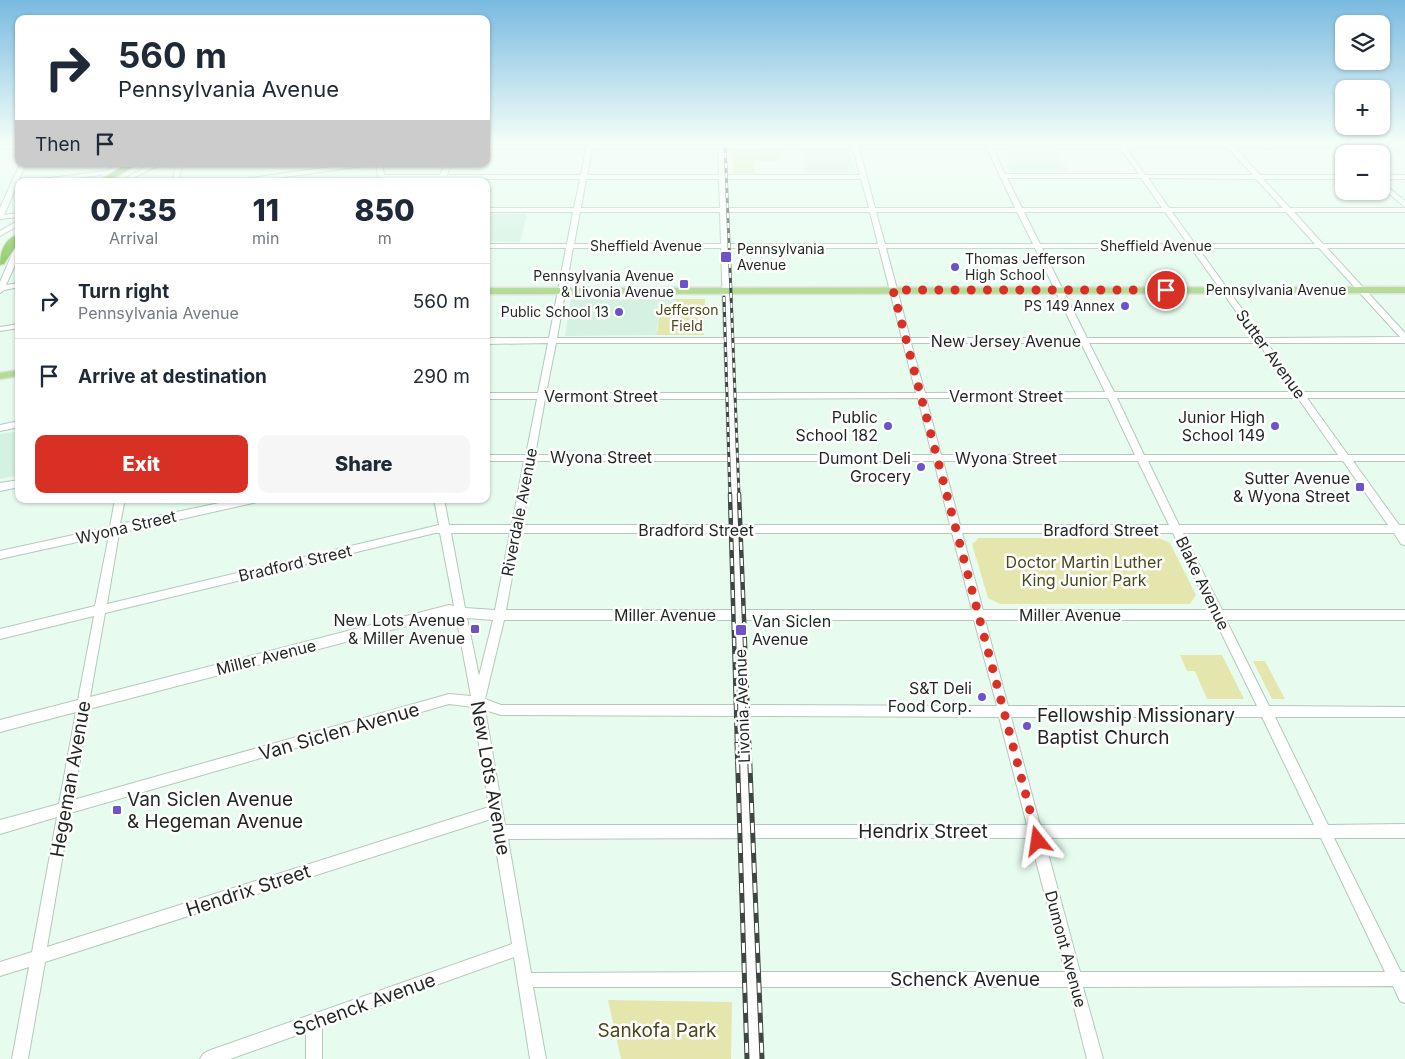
<!DOCTYPE html>
<html lang="en">
<head>
<meta charset="utf-8">
<style>
	:root { --surface:#fff; --page:#f6f6f7; --text:#1f2937; --muted:#747a83; --line:#e0e1e3; --accent:#d93025 }
	body { margin:0; font-family:Inter,sans-serif; background:var(--page); color:var(--text); height:100vh; display:flex; flex-direction:column; font-size:19px; white-space:nowrap }
	* { box-sizing:border-box; margin:0 }
	p { font-size:16px; color:var(--muted) }
	.icon { flex:none; width:28px; height:28px; fill:none; stroke:currentColor; stroke-width:2; stroke-linecap:round; stroke-linejoin:round }
	.map { position:relative; flex:1; overflow:hidden }
	.sheet { position:absolute; left:15px; top:178px; width:475px; height:325px; display:flex; flex-direction:column; background:var(--surface); border-radius:10px; box-shadow:0 1px 4px #0004 }
	.sheet>* { flex:none }
	.top-card { position:absolute; left:15px; top:15px; width:475px; height:152px; border-radius:10px; box-shadow:0 1px 4px #0004; background:#fff; color:var(--text); overflow:hidden }
	.fabs { position:absolute; left:1335px; top:15px; display:grid; gap:10px }
	.fabs a { display:grid; place-items:center; width:55px; height:55px; border-radius:10px; background:var(--surface); box-shadow:0 1px 4px #0004; font-size:25px }
	.pin { position:absolute; display:grid; place-items:center; width:42px; height:42px; color:#fff; margin:-21px; border:2px solid #fff; border-radius:50%; box-shadow:0 1px 5px #0007 }
	.me { position:absolute; width:55px; margin:-28px; rotate:345deg; stroke-linejoin:round; filter:drop-shadow(0 0 4px #0008) }
	.turn { display:flex; align-items:center; gap:18px; height:105px; padding:0 20px; font-size:22px }
	.turn .icon { width:65px; height:65px; stroke-width:2.5 }
	.turn b { display:block; font-size:35px; line-height:42px }
	.then { display:flex; align-items:center; height:48px; padding:0 20px; background:#0003; gap:10px; font-size:19px }
	.eta { display:flex; justify-content:space-evenly; align-items:center; height:85px; text-align:center }
	.eta b { font-size:30px; font-weight:800; line-height:35px }
	.primary-button { display:flex; gap:10px; margin-top:auto; padding:10px 20px }
	.primary-button a { flex:1; height:58px; border-radius:10px; background:var(--accent); color:#fff; font-size:20px; font-weight:800; line-height:58px; text-align:center }
	.primary-button a+a { background:var(--page); color:var(--text) }
	ul { padding:0; list-style:none }
	li { display:flex; align-items:center; gap:15px; height:75px; padding:0 20px; border-top:1px solid var(--line) }
	li div { flex:1 }
	li b { display:block; font-size:19px }
	li em { font-style:normal }
	.map>svg:first-child { display:block }
</style>
</head>
<body>
<div class="map">
<svg width="1405" height="1059" viewBox="0 0 1405 1059">
	<rect width="100%" height="100%" fill="#e7fcef"/>
	<g fill="#d5f1e1">
		<path d="M801,150h49l6,23h-51z"/>
		<path d="M1004,150h49l17,22h-60l-4,-8h3z"/>
		<path d="M486,214h41l-7,28 -34,-1z"/>
		<path d="M571,299h105l-1,6 -7,12 -11,9v9l-92,1z"/>
		<path d="M19,431v44l-19,4v-45z"/>
	</g>
	<g fill="#e5e6ae">
		<path d="M732,150h47l1,11h-26l1,12h-22z"/>
		<path d="M676,299h29l-1,36h-47l2,-17 9,-1v-11l7,-1z"/>
		<path d="M979,538h180l11,5 26,52 -6,9h-190l-12,-6 -16,-54z"/>
		<path d="M1180,655h42l22,44h-37l-12,-28h-8z"/>
		<path d="M1253,661h12l20,38h-13z"/>
		<path d="M608,1000l124,2 -1,57h-110z"/>
	</g>
	<g fill="none" stroke-linecap="round" stroke-linejoin="round">
		<defs>
			<g id="minor">
				<path d="M587,143h6v2h125v-2h6v2h128v-2h6v2h127l-1,-2h6l1,2h126l1,-2 5,1h102l1,-1 6,1h173v4h-170l25,27h84v4h-81l27,29h115v4h-111l29,32h82v4h-78l78,85v10h-138l36,49h102v6h-98l41,57h57v6h-52l46,64h6v20l-4,-1 -7,-11h-211l39,77h183v10h-179l43,86 136,1v10h-130l53,108 77,-1v14h-71l67,134h4v31l-5,-2 -7,-15 -310,1 20,72h-16l-18,-72h-310l3,72h-16l-2,-72h-211l13,72h-16l-16,-102 -192,69v33h-16v-27l-76,27h-30l3,-5 5,-3 304,-107 -21,-125 -446,143 -17,97h-16l17,-92 -29,9v-14l32,-10 25,-135 -57,17v-14l59,-16 17,-92 -76,20v-12l78,-20 16,-84 -94,23v-10l95,-23 14,-71 -109,24v-8l110,-24 5,-28h10l-5,25 118,-25h20l-2,3 -3,1 -134,30 -12,71 332,-79 -5,-26h10l5,26h63l12,-64h-38v-6h40l11,-56h-51v-6h52l10,-50 -62,1v-6h63l17,-90h-80v-4h81l6,-32h-87v-4h88l6,-29h-135l-1,2h-6l1,-2h-54v2h-6l-3,-17h6l2,11h56l5,-11h6l-4,11h134l5,-26h-100v-4h101zM853,148l7,27h-135l-1,-26zM859,148h128l28,60h-140zM993,148h127l19,26h-134zM1126,148h102l25,27h-108zM592,149h126l1,26h-132zM1007,178h134l21,30h-140zM1148,178l108,1 27,29h-114zM586,179h133l1,29h-139zM725,179h136l8,29h-142zM580,212h140l1,32h-147zM727,212h143l8,32h-150zM876,212h141l16,32h-148zM1024,212h141l23,32h-148zM1172,212h114l29,32h-120zM573,248h148l3,90h-167zM728,248h151l23,90h-170zM886,248h149l43,90h-168zM1042,248h149l64,90h-168zM1198,248h121l81,89 -137,1zM556,343h168l2,50h-180zM732,343h171l13,50h-182zM911,343h170l24,49 -180,1zM1089,343h169l36,49h-180zM918,398l14,57h-195l-2,-56zM926,398h182l27,57h-194zM1117,398h181l40,57h-194zM545,399h181l2,56h-193zM534,461h194l2,64h-208zM737,461h197l16,64h-210zM943,461h195l31,64h-209zM1148,461h195l45,64h-209zM435,533h5l14,73 -5,-1 -359,92 15,-84zM451,533h59l-15,77 -30,-2zM520,533h210l2,77h-226zM740,533h212l20,77h-229zM962,533h211l37,77h-227zM449,615l7,1 15,80 -22,-2 -376,106 16,-91zM467,618l26,2 -14,56zM504,620h229l2,85h-234l-16,-6zM744,620h230l23,86 -250,-1zM985,620h230l42,86h-249zM449,704l24,3 16,100 -442,140 23,-134zM485,710l16,5 235,1 3,109h-234zM748,716l251,1 28,108h-275zM1011,717h251l52,108h-274zM739,838l5,134 -213,1 -23,-134zM753,838h277l35,134h-307zM1044,838h277l64,134h-305z"/>
				<rect x="0" y="145" width="19" height="4"/>
				<path d="M20,164h6l-22,51 15,-2v4l-19,2v-11z"/>
				<path d="M119,164h7l-22,12 -3,-1 -47,6h-15l3,-2 64,-8z"/>
				<path d="M150,164h19l-17,4 -24,13h-7z"/>
				<path d="M176,164h6l-3,17h-6z"/>
				<path d="M352,164h14l-3,2 -107,15h-15l3,-2z"/>
				<rect x="1381" y="175" width="24" height="4"/>
				<path d="M1381,181l24,20v6l-24,-20z"/>
				<path d="M19,220v5l-19,11v-5z"/>
				<path d="M16,245h3v11l-13,29 13,-2v4l-15,3 -4,3v-11z"/>
				<path d="M19,324v4l-19,3v-4z"/>
				<path d="M19,421v6l-19,4v-6z"/>
				<path d="M19,480v7l-19,4v-8z"/>
			</g>
			<g id="major">
				<path d="M1405,287v6l-919,1v-6z"/>
				<path d="M19,370v6l-19,3v-6z"/>
			</g>
			<g id="highway">
				<path d="M127,164h11l-29,17h-12z"/>
				<path d="M19,234v8l-15,22 -4,1c0,-14 4,-26 19,-31z"/>
			</g>
		</defs>
		<use href="#minor" stroke="#b4c8bc" stroke-width="2"/>
		<use href="#major" stroke="#e0e1e0" stroke-width="3"/>
		<use href="#highway" stroke="#e0e1e0" stroke-width="3"/>
		<use href="#minor" fill="#fff" fill-rule="evenodd"/>
		<use href="#major" fill="#b3dc95" fill-rule="evenodd"/>
		<use href="#highway" fill="#81c44f" fill-rule="evenodd"/>
		<defs>
			<g id="rail-far2">
				<path d="M725,143l14,352"/>
				<path d="M724,297l6,198"/>
			</g>
			<g id="rail-far1">
				<path d="M730,494l7,250"/>
				<path d="M739,494l10,250"/>
			</g>
			<g id="rail">
				<path d="M737,743l10,316"/>
				<path d="M749,743l13,316"/>
			</g>
		</defs>
		<use href="#rail-far2" stroke="#3e4741" stroke-width="3"/>
		<use href="#rail-far1" stroke="#3e4741" stroke-width="4.5"/>
		<use href="#rail" stroke="#3e4741" stroke-width="5"/>
		<use href="#rail-far2" stroke="#fff" stroke-width="2" stroke-dasharray="5" stroke-linecap="butt"/>
		<use href="#rail-far1" stroke="#fff" stroke-width="2.5" stroke-dasharray="8" stroke-linecap="butt"/>
		<use href="#rail" stroke="#fff" stroke-width="3" stroke-dasharray="10" stroke-linecap="butt"/>
	</g>
	<linearGradient id="sky" x2="0" y2="1"><stop stop-color="#79bae0"/><stop offset="0.49" stop-color="#f4fef8"/><stop offset="1" stop-color="#f4fef8" stop-opacity="0"/></linearGradient>
	<rect width="1405" height="291" fill="url(#sky)"/>
	<g fill="none" stroke-linecap="round" stroke-linejoin="round">
		<path stroke="#d93025" stroke-width="9" stroke-dasharray="0 16.2" d="M1038,841l-145,-551h273"/>
	</g>
	<g fill="#6c52cb" stroke="#fff" stroke-width="2">
		<rect x="720" y="251" width="12" height="12" rx="2.5"/>
		<circle cx="955" cy="267" r="5"/>
		<rect x="679" y="279" width="10" height="10" rx="2.5"/>
		<circle cx="1125" cy="306" r="5"/>
		<circle cx="619" cy="312" r="5"/>
		<circle cx="888" cy="426" r="5"/>
		<circle cx="1275" cy="426" r="5"/>
		<circle cx="921" cy="467" r="5"/>
		<rect x="1355" y="482" width="10" height="10" rx="2.5"/>
		<rect x="470" y="624" width="10" height="10" rx="2.5"/>
		<rect x="735" y="624" width="12" height="12" rx="2.5"/>
		<circle cx="982" cy="697" r="5"/>
		<circle cx="1027" cy="726" r="5"/>
		<rect x="112" y="805" width="10" height="10" rx="2.5"/>
	</g>
	<g text-anchor="middle" stroke-width="5" stroke-linejoin="round" paint-order="stroke">
		<g font-size="14" fill="#1f2622" stroke="#fff">
			<text x="646" y="251">Sheffield Avenue</text>
			<text x="1156" y="251">Sheffield Avenue</text>
			<text x="1276" y="295">Pennsylvania Avenue</text>
		</g>
		<g font-size="14" fill="#1f2622" stroke="#fff" text-anchor="end">
			<text x="737" y="254" text-anchor="start">Pennsylvania<tspan x="737" dy="16">Avenue</tspan></text>
			<text x="965" y="264" text-anchor="start">Thomas Jefferson<tspan x="965" dy="16">High School</tspan></text>
			<text x="674" y="281">Pennsylvania Avenue<tspan x="674" dy="16">&amp; Livonia Avenue</tspan></text>
			<text x="1115" y="311">PS 149 Annex</text>
			<text x="609" y="317">Public School 13</text>
		</g>
		<g font-size="14" fill="#4a491a" stroke="#fff">
			<text x="687" y="315">Jefferson<tspan x="687" dy="16">Field</tspan></text>
		</g>
		<g font-size="16" fill="#1f2622" stroke="#fff">
			<text x="1006" y="347">New Jersey Avenue</text>
			<text transform="translate(1271 354) rotate(54)" y="6">Sutter Avenue</text>
			<text x="601" y="402">Vermont Street</text>
			<text x="1006" y="402">Vermont Street</text>
			<text x="601" y="463">Wyona Street</text>
			<text x="1006" y="464">Wyona Street</text>
			<text transform="translate(519 512) rotate(-79)" y="6">Riverdale Avenue</text>
			<text transform="translate(126 527) rotate(-13)" y="6">Wyona Street</text>
			<text x="696" y="536">Bradford Street</text>
			<text x="1101" y="536">Bradford Street</text>
			<text transform="translate(295 563) rotate(-13)" y="6">Bradford Street</text>
			<text transform="translate(1203 583) rotate(64)" y="6">Blake Avenue</text>
			<text x="665" y="621">Miller Avenue</text>
			<text x="1070" y="621">Miller Avenue</text>
			<text transform="translate(266 657) rotate(-14)" y="6">Miller Avenue</text>
			<text transform="translate(742 706) rotate(-92)" y="6">Livonia Avenue</text>
			<text transform="translate(1066 949) rotate(75)" y="6">Dumont Avenue</text>
		</g>
		<g font-size="16" fill="#1f2622" stroke="#fff" text-anchor="end">
			<text x="878" y="423">Public<tspan x="878" dy="18">School 182</tspan></text>
			<text x="1265" y="423">Junior High<tspan x="1265" dy="18">School 149</tspan></text>
			<text x="911" y="464">Dumont Deli<tspan x="911" dy="18">Grocery</tspan></text>
			<text x="1350" y="484">Sutter Avenue<tspan x="1350" dy="18">&amp; Wyona Street</tspan></text>
			<text x="465" y="626">New Lots Avenue<tspan x="465" dy="18">&amp; Miller Avenue</tspan></text>
			<text x="752" y="627" text-anchor="start">Van Siclen<tspan x="752" dy="18">Avenue</tspan></text>
			<text x="972" y="694">S&amp;T Deli<tspan x="972" dy="18">Food Corp.</tspan></text>
		</g>
		<g font-size="16" fill="#4a491a" stroke="#fff">
			<text x="1084" y="568">Doctor Martin Luther<tspan x="1084" dy="18">King Junior Park</tspan></text>
		</g>
		<g font-size="19" fill="#1f2622" stroke="#fff" text-anchor="start">
			<text x="1037" y="722">Fellowship Missionary<tspan x="1037" dy="22">Baptist Church</tspan></text>
			<text x="127" y="806">Van Siclen Avenue<tspan x="127" dy="22">&amp; Hegeman Avenue</tspan></text>
		</g>
		<g font-size="19" fill="#1f2622" stroke="#fff">
			<text transform="translate(339 731) rotate(-16)" y="7">Van Siclen Avenue</text>
			<text transform="translate(491 778) rotate(80)" y="7">New Lots Avenue</text>
			<text transform="translate(70 779) rotate(-80)" y="7">Hegeman Avenue</text>
			<text x="923" y="838">Hendrix Street</text>
			<text transform="translate(248 890) rotate(-18)" y="7">Hendrix Street</text>
			<text x="965" y="986">Schenck Avenue</text>
			<text transform="translate(364 1004) rotate(-20)" y="7">Schenck Avenue</text>
		</g>
		<g font-size="19" fill="#4a491a" stroke="#fff">
			<text x="657" y="1037">Sankofa Park</text>
		</g>
	</g>
</svg>
<div class="fabs">
<a><svg class="icon" aria-label="layers" viewBox="0 0 24 24"><path d="M12 4l9 5-9 5-9-5zM3 14l9 5 9-5"/></svg></a>
<a>+</a>
<a>−</a>
</div>
<div class="pin" style="left:1166px;top:290px;background:#d93025"><svg class="icon" aria-label="arrive" viewBox="0 0 24 24"><path d="M6 21V4h12l-3 4 3 4H6"/></svg></div>
<svg class="me" style="left:1038px;top:841px" viewBox="-20 -20 40 40"><path d="M0-17L14 15 0 8-14 15z" fill="#d93025" stroke="#fff" stroke-width="4"/></svg>
<div class="top-card">
<div class="turn"><svg class="icon" aria-label="right" viewBox="0 0 24 24"><path d="M7 20v-9h11M14 6l5 5-5 5"/></svg><div><b>560 m</b>Pennsylvania Avenue</div></div>
<div class="then">Then<svg class="icon" aria-label="arrive" viewBox="0 0 24 24"><path d="M6 21V4h12l-3 4 3 4H6"/></svg></div>
</div>
<section class="sheet">
<div class="eta">
<div><b>07:35</b><p>Arrival</p></div>
<div><b>11</b><p>min</p></div>
<div><b>850</b><p>m</p></div>
</div>
<ul>
<li><svg class="icon" aria-label="right" viewBox="0 0 24 24"><path d="M7 20v-9h11M14 6l5 5-5 5"/></svg><div><b>Turn right</b><p>Pennsylvania Avenue</p></div><em>560 m</em></li>
<li><svg class="icon" aria-label="arrive" viewBox="0 0 24 24"><path d="M6 21V4h12l-3 4 3 4H6"/></svg><div><b>Arrive at destination</b></div><em>290 m</em></li>
</ul>
<div class="primary-button"><a>Exit</a><a>Share</a></div>
</section>
</div>
</body>
</html>
